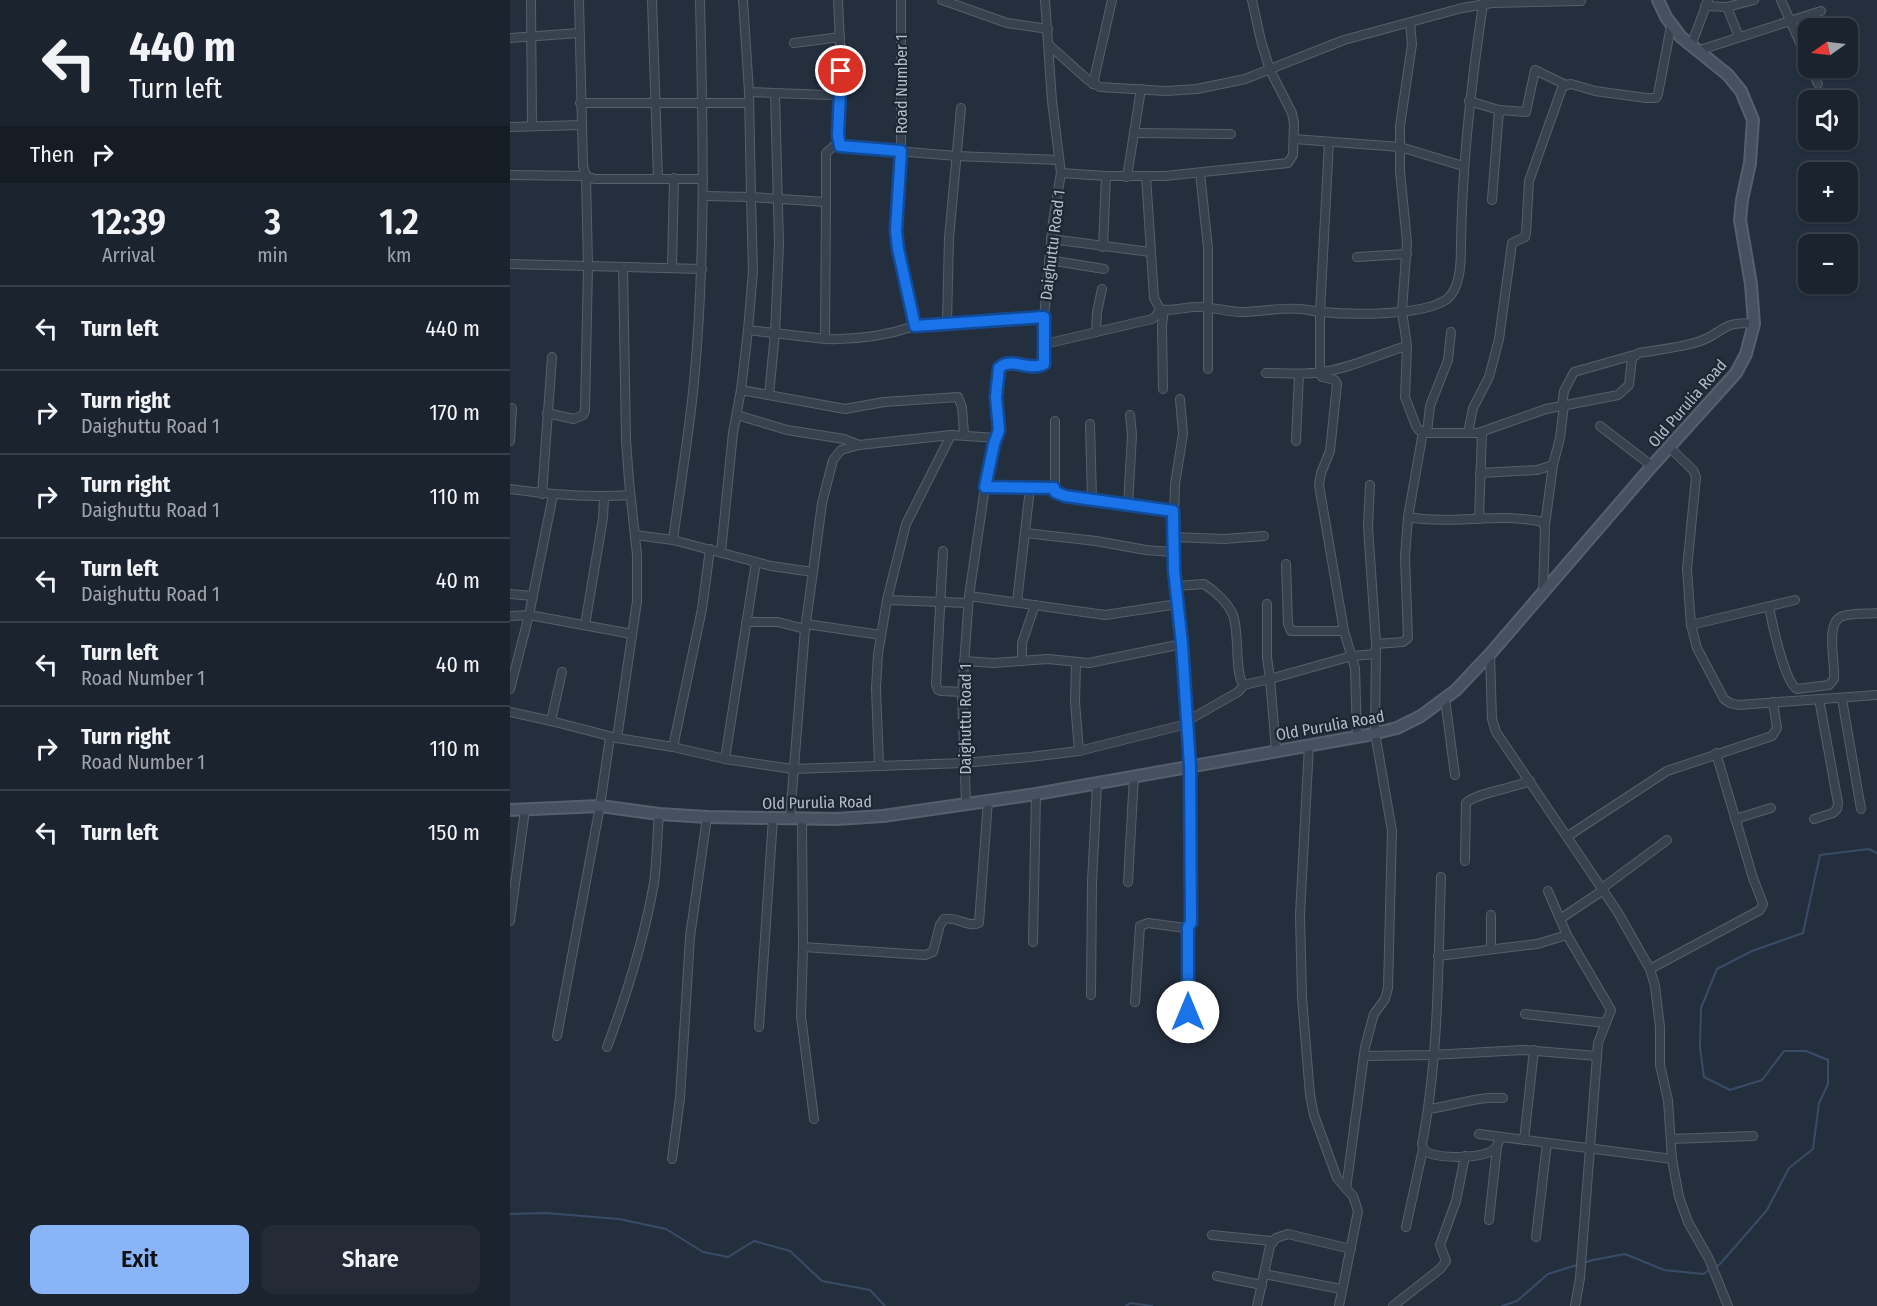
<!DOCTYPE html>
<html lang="en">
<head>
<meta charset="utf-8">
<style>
	:root { --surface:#1b232e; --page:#242b36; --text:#f1f3f6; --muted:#a0a4aa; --line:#39404a; --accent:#8ab4f8 }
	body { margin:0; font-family:"Fira Sans Condensed",sans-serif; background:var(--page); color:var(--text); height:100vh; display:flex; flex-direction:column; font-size:22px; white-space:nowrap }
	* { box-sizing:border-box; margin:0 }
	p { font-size:20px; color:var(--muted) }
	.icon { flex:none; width:33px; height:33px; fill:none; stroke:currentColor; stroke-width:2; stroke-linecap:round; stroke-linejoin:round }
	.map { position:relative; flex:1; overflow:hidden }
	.details { display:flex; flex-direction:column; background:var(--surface); width:510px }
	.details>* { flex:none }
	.hud { background:#1b232e; color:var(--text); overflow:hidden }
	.needle { width:39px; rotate:256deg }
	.buttons { position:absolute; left:1288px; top:18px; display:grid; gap:12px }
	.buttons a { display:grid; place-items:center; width:60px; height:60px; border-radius:12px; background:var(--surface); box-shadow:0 2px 4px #0004,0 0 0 2px var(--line); font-size:30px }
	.pin { position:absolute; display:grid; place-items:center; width:51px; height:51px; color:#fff; margin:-26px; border:3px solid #fff; border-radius:50%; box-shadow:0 2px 6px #0007 }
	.me { position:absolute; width:66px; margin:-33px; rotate:0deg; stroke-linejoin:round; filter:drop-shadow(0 0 4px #0008) }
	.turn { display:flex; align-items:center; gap:21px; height:126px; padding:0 30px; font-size:27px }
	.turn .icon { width:78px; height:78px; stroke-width:2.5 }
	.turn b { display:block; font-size:42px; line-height:51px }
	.then { display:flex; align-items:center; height:57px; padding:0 30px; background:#0003; gap:12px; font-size:22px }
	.eta { display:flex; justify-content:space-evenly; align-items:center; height:102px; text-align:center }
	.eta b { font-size:36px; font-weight:600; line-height:42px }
	.primary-button { display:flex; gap:12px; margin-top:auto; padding:12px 30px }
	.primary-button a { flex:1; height:69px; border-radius:12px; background:var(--accent); color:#111; font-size:24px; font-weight:600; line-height:69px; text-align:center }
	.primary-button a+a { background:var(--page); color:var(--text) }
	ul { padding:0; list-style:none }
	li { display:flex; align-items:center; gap:18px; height:84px; padding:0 30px; border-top:2px solid var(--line) }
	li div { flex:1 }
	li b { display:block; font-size:22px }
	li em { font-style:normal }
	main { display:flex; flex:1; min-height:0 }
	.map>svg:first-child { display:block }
</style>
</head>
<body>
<main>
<section class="details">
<div class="hud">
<div class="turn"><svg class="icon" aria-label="left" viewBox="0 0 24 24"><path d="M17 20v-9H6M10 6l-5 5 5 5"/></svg><div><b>440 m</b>Turn left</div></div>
<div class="then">Then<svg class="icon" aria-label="right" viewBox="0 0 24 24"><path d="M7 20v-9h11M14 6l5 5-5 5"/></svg></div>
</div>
<div class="eta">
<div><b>12:39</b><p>Arrival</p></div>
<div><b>3</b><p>min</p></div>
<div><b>1.2</b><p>km</p></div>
</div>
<ul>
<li><svg class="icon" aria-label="left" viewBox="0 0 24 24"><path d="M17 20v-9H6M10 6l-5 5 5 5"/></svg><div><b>Turn left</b></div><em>440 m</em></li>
<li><svg class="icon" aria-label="right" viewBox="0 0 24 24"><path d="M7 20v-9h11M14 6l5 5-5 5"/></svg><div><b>Turn right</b><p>Daighuttu Road 1</p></div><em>170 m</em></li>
<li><svg class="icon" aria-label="right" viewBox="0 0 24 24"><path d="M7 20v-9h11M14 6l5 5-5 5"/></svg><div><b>Turn right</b><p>Daighuttu Road 1</p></div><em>110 m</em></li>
<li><svg class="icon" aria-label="left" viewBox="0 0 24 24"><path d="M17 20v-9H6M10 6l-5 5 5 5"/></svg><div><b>Turn left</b><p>Daighuttu Road 1</p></div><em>40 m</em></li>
<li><svg class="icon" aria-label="left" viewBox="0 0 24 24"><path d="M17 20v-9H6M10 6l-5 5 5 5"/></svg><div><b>Turn left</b><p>Road Number 1</p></div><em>40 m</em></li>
<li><svg class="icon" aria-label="right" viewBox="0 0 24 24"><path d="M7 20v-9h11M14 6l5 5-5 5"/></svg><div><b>Turn right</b><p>Road Number 1</p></div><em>110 m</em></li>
<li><svg class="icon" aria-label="left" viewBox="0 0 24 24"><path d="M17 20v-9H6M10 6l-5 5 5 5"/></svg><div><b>Turn left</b></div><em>150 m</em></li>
</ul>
<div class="primary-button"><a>Exit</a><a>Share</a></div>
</section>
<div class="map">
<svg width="1367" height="1306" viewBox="0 0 1367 1306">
	<rect width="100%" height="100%" fill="#242f3e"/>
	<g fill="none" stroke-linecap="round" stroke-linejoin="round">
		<g stroke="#394c67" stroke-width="2">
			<path d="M0,1214l36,-1 73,6 47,10 37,23 25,5 26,-16 36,10 32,30 48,9 15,16"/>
			<path d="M616,1306l4,-3 22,3"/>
			<path d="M992,1306l15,-5 31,-27 45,-14 32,-6 39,16 39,4 17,-10 47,-54 22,-42 24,-19 6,-46 9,-19v-24l-22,-9h-22l-22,29 -32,10 -26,-13 -4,-29 1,-40 16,-39 35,-18 51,-18 17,-78 49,-6 8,4"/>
		</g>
		<defs>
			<g id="minor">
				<path d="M21,0l1,126"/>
				<path d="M69,0l4,166 3,10 9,3h108"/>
				<path d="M142,0l6,178"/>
				<path d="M190,0c3,127 6,255 -6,382 -5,53 -14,105 -21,158l98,26 42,6 -8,57 -15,189"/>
				<path d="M233,0l6,92"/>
				<path d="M328,0l4,87 -3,6 -11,2 -79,-3 2,105 75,5 -1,137c31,1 60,-3 90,-13"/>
				<path d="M391,0v151l-5,79 2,19 17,77 129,-9"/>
				<path d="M432,0l65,23 41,6"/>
				<path d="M1271,0l28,63"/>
				<path d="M1195,6l22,1 27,-7"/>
				<path d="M1217,7l12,30"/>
				<path d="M900,23l2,21 -12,82v45l7,71 -5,69 5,35 -2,51 11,29 3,4 8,3h51l68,-24 72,-14 11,-10 3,-27 7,-5c18,-3 37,-5 55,-10 27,-6 27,-24 60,-19"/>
				<path d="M0,38l69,-5"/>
				<path d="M284,43l46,-6"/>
				<path d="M539,45l39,35 12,7 66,4 31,-2 48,-10 99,-39 118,-32 30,-5 89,-2"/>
				<path d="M1181,46l17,-46"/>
				<path d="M1187,51l124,-40"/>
				<path d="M1301,68l7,16"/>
				<path d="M583,84l19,-84"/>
				<path d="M329,93l-1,42 2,11"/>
				<path d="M959,101l30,9"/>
				<path d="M70,103h169"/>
				<path d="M0,127l71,-2"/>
				<path d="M624,133l97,1"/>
				<path d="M784,139l106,8 63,19"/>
				<path d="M819,142l-9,170v61l2,4 13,3 2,4 -7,67 -9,22 -2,12 25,146 11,37 2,69"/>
				<path d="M551,173l45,3h59l123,-13 5,-8 1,-32 -2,-10 -22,-43 -9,-29 -9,-41"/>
				<path d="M690,173l8,75v121"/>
				<path d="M0,175l76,1 2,90 -3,145 -2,4 -9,4 -27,-6"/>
				<path d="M636,176l8,122 6,11c11,3 25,-2 36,-2 15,-1 30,5 45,5 20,0 40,-5 59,-3 7,0 15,3 22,3 29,3 102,4 125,-13 14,-11 14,-39 14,-55 1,-81 10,-160 22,-240"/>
				<path d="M617,177l14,-88"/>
				<path d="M194,196l47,1 2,74 -5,59 -7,60 -8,43 -12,119"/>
				<path d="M982,200l7,-90 27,2 9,-42 31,15"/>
				<path d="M316,202v-49l8,-7 123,10 102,4"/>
				<path d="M541,239l99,13"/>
				<path d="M593,247l3,-71"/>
				<path d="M847,257l50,-3"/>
				<path d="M539,260l55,9"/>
				<path d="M0,264l192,5"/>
				<path d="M162,268l2,-90"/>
				<path d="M437,322l2,-84 12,-130"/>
				<path d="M238,330l77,9"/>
				<path d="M586,332l1,-20 5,-23"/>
				<path d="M535,344l107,-25 4,-3 4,-7"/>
				<path d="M756,373c19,0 38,2 56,-1 30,-4 56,-18 85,-26"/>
				<path d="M653,389l-1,-64 2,-15"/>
				<path d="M231,390l104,19 39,-7 74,-5 4,10 2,27"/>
				<path d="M259,395l6,-62 4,-89 -4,-151"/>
				<path d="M1052,406l2,-15 10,-19 60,-17"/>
				<path d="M227,415l50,15 57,9 15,6"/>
				<path d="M545,421v71l10,4 108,15"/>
				<path d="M580,424l2,75"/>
				<path d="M1090,426l52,40"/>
				<path d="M917,433l3,-27 18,-46 3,-28"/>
				<path d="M958,433l5,-25 16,-31 10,-38 13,-96 13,-6 1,-4 3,-52 33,-93 4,-3 5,-1 24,7 51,7h10l2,-4 13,-68"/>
				<path d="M0,441l2,-33"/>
				<path d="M786,441l3,-67"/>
				<path d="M1159,447l24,23 3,7 -9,92 4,56 6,23 27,51 6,4 8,2 139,-10"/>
				<path d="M970,473l57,-3 16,-5 7,-27 4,-33"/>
				<path d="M475,487l45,1 -13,114"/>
				<path d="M520,488h24"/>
				<path d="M0,489c41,6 79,9 120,6"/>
				<path d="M32,494l10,-137"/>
				<path d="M618,505l4,-70 -2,-20"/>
				<path d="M898,517c45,8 90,-5 135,5l2,8 -2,62"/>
				<path d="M969,519l3,-87"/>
				<path d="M1035,525l8,-60"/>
				<path d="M515,533l71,8 50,9 27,2"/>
				<path d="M125,535l38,5"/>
				<path d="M663,537l51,2 40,-3"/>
				<path d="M433,551l-7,133 2,6 3,1 21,1"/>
				<path d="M776,564l2,60 3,7h53"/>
				<path d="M303,572l9,-69 11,-43 8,-10 18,-5 92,-10"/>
				<path d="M666,586l28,-2c11,7 24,19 29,31 7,18 1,61 11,70l26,-6 -3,-22v-53"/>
				<path d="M0,594l23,2"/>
				<path d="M459,596l136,19 73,-11"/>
				<path d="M377,600l81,3"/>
				<path d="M1259,607c3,16 16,76 28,82l32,-4 5,-6c2,-15 -10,-58 9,-63 10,-3 23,-2 34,-3"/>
				<path d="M0,616l19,-1 103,19"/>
				<path d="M236,622h32l27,7"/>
				<path d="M296,624l75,11"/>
				<path d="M75,625l18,-107 1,-21"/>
				<path d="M1181,625l104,-25"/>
				<path d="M866,644l27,-2 5,-4 -3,-81 3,-40 15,-85"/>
				<path d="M980,654l2,65 4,13 121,179 33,58 5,17 5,41v38l8,35 4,59 7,38 9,25 21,37 19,47"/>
				<path d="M454,661l29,2 55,-4 41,4 93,-19"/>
				<path d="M512,661v-18l13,-38"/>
				<path d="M566,663l-1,39 4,49"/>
				<path d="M0,689l19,-74 24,-120"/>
				<path d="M935,699l10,76"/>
				<path d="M1332,699l19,110"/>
				<path d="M0,712l41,9 66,17 56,9 52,12 68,10 171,-6 66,-6 49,-6 108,-27v-3l51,-29 6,-7"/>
				<path d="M41,721l11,-49"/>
				<path d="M107,738l20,-137v-46l-8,-74 -3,-41 -3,-173"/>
				<path d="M799,745l-9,170 2,83 8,97 4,20 23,63 16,18 5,15 -19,95"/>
				<path d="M163,747l29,-138 8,-60"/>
				<path d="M766,750l-6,-71 82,-23 24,-2"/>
				<path d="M215,759l31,-197"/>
				<path d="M369,765l-3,-77 2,-34 9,-54 19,-76 45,-89 46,3"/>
				<path d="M456,803l-4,-111 7,-96 16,-109 9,-43 5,-14 -3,-33 2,-23 4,-10 6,-1 32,4 4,-3 1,-6 -1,-41 9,-96 8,-48 -9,-72 -7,-101"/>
				<path d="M292,819l1,128 -2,69 13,103"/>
				<path d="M1225,819l36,-11"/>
				<path d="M1304,819l19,-6 4,-4 1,-6 -19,-104"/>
				<path d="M1058,836l99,-65 105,-35 5,-8 -4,-26"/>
				<path d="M955,861l1,-58c9,-10 48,-15 64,-22"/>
				<path d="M931,877c-3,89 -2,180 -19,267l1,5c10,11 53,9 67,3 7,-3 8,-9 11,-15"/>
				<path d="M618,882l6,-106"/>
				<path d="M1038,891l19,44 44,75 -13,33 -18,235 -5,28"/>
				<path d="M1050,919l42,-28 -1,-2 66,-49"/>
				<path d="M0,921l15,-111"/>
				<path d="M523,942l3,-148"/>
				<path d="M293,947l122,8 8,-3 7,-27 4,-6c13,-3 23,9 35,4l9,-123"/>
				<path d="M981,948v-33"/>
				<path d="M928,956l99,-12 30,-9"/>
				<path d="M1140,969l110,-59 3,-6 -10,-26 -37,-125"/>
				<path d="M581,995l1,-113 5,-98"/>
				<path d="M625,1002l5,-76 8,-3 37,5h3l3,-5 -1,-157 -8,-122 -9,-92 2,-68 8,-50 -3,-35"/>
				<path d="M678,1012v-84"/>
				<path d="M1015,1014l81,9"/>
				<path d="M249,1027l14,-209"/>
				<path d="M47,1036l43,-230 10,-69"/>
				<path d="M97,1047c20,-53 37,-108 47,-164 3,-22 3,-46 5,-69"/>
				<path d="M854,1056l67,-1 92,-5 74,6"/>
				<path d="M919,1109c24,-3 49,-13 74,-11"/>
				<path d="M969,1134l193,25"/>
				<path d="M1161,1139l82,-3"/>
				<path d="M1014,1140l10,-90"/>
				<path d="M162,1159l8,-61 10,-161 17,-120"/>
				<path d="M836,1189l19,-142 9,-33 11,-15 3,-11 4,-157 -17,-98 1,-89 -8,-117 2,-42"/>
				<path d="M979,1220l8,-73"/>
				<path d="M896,1227l17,-78"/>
				<path d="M702,1235l60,6"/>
				<path d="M1026,1237l11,-94"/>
				<path d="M754,1274l77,15"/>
				<path d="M707,1276l45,9"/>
				<path d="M747,1306l13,-60 6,-8 12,-4 63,15"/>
				<path d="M883,1306l47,-37 6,-8 -6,-16 16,-44 9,-45"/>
			</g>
			<path id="secondary" d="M0,810l90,-4 59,8 48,3 129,2 47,-3 153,-22 332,-59 29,-7 24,-12 35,-26 34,-36 162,-188 84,-93 10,-19 8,-30 -3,-40 -11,-64 2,-20 8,-37 3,-43 -12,-29 -13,-16 -47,-38 -15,-20 -8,-17"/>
		</defs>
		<use href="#minor" stroke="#565f6c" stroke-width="10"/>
		<use href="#secondary" stroke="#565f6c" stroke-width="14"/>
		<use href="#minor" stroke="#38414e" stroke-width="8"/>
		<use href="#secondary" stroke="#465061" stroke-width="10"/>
	</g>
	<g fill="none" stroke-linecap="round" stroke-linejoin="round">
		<defs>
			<path id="route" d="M331,71l-3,64 2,11 61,5 -5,79 2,19 17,77 129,-9v47c-14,8 -34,-8 -45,4l-3,29 3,33 -5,14 -9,43 69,1 1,4 10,4 108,15 1,59 8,74 8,122 1,157 -3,4v85"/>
		</defs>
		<use href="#route" stroke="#114b97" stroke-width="15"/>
		<use href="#route" stroke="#1a73e8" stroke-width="10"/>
	</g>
	<g text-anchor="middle" stroke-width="4.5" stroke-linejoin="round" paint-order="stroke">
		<g font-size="16" fill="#b4bcc9" stroke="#1d2633">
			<text transform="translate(391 84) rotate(-90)" y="6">Road Number 1</text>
			<text transform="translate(542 245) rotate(-83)" y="6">Daighuttu Road 1</text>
			<text transform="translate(1177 403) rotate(-49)" y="6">Old Purulia Road</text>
			<text transform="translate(455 719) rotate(-90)" y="6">Daighuttu Road 1</text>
			<text transform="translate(820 725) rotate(-10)" y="6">Old Purulia Road</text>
			<text transform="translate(307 802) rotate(-1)" y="6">Old Purulia Road</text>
		</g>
	</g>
</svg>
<div class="buttons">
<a><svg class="needle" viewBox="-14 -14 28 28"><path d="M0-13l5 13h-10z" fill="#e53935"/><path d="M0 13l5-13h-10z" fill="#a0a4aa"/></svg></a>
<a><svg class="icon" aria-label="sound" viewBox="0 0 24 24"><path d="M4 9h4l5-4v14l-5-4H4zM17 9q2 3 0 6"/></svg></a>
<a>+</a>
<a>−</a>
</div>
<div class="pin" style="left:331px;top:71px;background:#d93025"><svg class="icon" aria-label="arrive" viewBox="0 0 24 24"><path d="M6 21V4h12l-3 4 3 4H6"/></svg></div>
<svg class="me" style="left:678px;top:1012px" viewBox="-20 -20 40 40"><circle r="19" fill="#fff"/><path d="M0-13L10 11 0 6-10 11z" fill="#1a73e8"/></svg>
</div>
</main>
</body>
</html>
